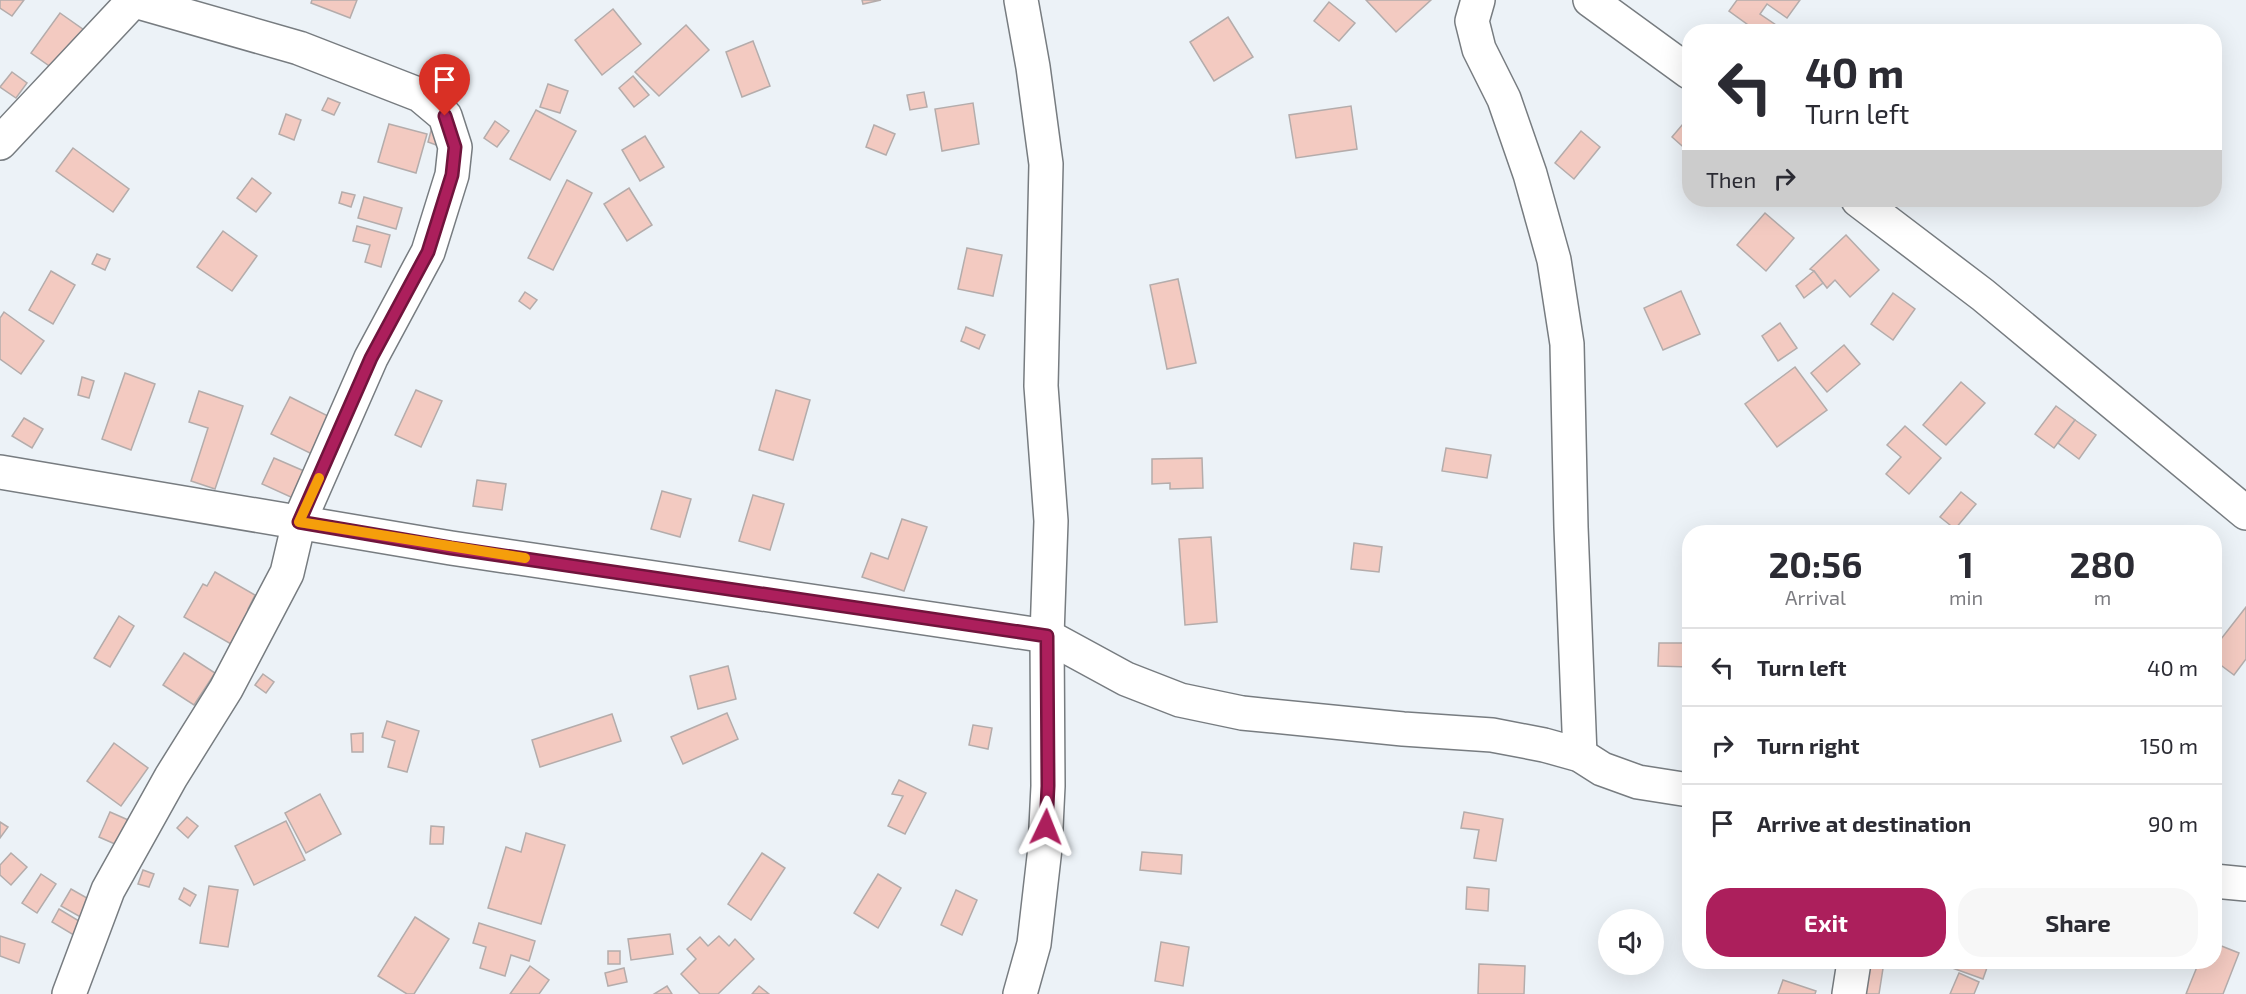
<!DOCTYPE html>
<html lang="en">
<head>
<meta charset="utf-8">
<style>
	:root { --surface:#fff; --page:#f7f7f7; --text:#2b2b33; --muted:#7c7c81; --line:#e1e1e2; --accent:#ac1f5c }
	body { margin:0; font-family:"Exo 2",sans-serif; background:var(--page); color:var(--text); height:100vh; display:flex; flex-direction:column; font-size:22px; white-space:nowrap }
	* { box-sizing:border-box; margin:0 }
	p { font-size:20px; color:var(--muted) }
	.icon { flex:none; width:33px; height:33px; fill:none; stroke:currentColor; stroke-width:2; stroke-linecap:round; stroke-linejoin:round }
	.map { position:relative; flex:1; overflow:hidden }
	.side { position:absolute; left:1682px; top:525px; width:540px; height:444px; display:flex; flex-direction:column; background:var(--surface); border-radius:24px; box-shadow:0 6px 24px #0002 }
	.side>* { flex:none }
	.banner { position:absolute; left:1682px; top:24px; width:540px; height:183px; border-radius:24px; box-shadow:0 6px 24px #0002; background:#fff; color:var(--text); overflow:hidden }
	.controls { position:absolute; left:1598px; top:909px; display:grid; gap:12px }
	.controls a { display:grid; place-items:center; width:66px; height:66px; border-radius:50%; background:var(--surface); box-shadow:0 6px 24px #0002; font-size:30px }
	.pin { position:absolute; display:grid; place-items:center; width:51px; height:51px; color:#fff; margin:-62px -26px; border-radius:50% 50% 50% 0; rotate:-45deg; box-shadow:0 0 6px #0007 }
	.pin .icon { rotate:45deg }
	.me { position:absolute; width:66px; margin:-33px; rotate:2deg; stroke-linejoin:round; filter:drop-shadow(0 0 4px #0008) }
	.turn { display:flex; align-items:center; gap:21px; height:126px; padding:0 24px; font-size:27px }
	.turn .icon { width:78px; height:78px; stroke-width:2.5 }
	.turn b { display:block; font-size:42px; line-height:51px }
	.then { display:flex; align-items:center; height:57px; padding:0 24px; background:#0003; gap:12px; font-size:22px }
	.eta { display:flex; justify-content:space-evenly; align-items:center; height:102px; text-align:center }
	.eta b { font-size:36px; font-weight:700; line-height:42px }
	.action { display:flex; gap:12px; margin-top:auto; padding:12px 24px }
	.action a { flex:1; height:69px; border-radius:24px; background:var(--accent); color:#fff; font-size:24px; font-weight:700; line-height:69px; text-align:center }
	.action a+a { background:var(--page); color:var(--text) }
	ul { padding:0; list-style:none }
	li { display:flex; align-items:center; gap:18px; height:78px; padding:0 24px; border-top:2px solid var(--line) }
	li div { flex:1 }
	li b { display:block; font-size:22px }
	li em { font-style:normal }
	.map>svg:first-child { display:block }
</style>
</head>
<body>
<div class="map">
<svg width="2246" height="994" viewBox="0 0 2246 994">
	<rect width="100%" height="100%" fill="#ecf2f7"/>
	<g fill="#f3cac1" stroke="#b4acab" stroke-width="1.5">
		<path d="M0,0h24l-12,16 -12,-8z"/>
		<path d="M312,0h45l-7,18 -39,-15z"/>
		<path d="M862,0h19l-18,4z"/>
		<path d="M1366,0h65l-35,32z"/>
		<path d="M1737,0h63l-13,18 -20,-14 -7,10 19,13 -3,5h-18l-29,-21z"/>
		<path d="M1329,2l26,21 -16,18 -25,-20z"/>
		<path d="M613,9l28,35 -39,31 -27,-35z"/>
		<path d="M60,13l24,17 -29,40 -24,-17z"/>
		<path d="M1228,17l25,40 -39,24 -24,-39z"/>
		<path d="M686,25l23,25 -50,46 -24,-24z"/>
		<path d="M753,41l17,45 -28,11 -16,-45z"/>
		<path d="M12,72l15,11 -11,15 -16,-11z"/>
		<path d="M633,76l16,19 -15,12 -15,-19z"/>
		<path d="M548,84l20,7 -8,22 -20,-6z"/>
		<path d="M924,92l3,15 -17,3 -3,-15z"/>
		<path d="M328,98l12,5 -6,12 -12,-5z"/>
		<path d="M973,103l6,41 -37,7 -7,-42z"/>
		<path d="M1351,106l6,43 -61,9 -7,-43z"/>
		<path d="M536,110l40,21 -26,49 -40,-21z"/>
		<path d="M286,114l15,6 -7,20 -15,-6z"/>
		<path d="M1688,118l1,1v33l-17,-15z"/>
		<path d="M495,121l14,10 -12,16 -13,-9z"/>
		<path d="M389,124l38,10 -11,39 -38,-11z"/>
		<path d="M874,125l21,9 -9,21 -20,-8z"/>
		<path d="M432,127l7,19 -11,-4z"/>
		<path d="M1581,131l19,16 -26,32 -19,-16z"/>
		<path d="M645,136l19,31 -24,14 -18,-31z"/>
		<path d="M73,148l56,41 -16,23 -57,-41z"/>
		<path d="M252,178l19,15 -15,19 -19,-14z"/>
		<path d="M567,180l25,13 -39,77 -25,-12z"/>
		<path d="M629,188l23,37 -25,16 -23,-37z"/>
		<path d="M342,192l13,3 -4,12 -12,-4z"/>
		<path d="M364,197l38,11 -6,21 -38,-11z"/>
		<path d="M1765,213l29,25 -28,33 -29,-26z"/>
		<path d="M357,226l33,9 -9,32 -16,-5 5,-17 -17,-4z"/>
		<path d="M223,231l34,25 -25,35 -35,-24z"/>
		<path d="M1846,235l33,35 -29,27 -15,-17 -8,8 -13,-17 -4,-2z"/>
		<path d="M967,248l35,7 -9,41 -35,-7z"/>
		<path d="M97,254l13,5 -5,11 -13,-6z"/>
		<path d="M51,271l24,14 -22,39 -24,-14z"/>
		<path d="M1814,271l9,12 -19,15 -8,-12z"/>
		<path d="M1178,279l18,84 -29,6 -17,-84z"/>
		<path d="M1681,291l19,43 -37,16 -19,-42z"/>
		<path d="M525,292l12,8 -7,9 -11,-8z"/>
		<path d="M1893,293l22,16 -22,31 -22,-16z"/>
		<path d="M4,312l40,29 -23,33 -21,-15v-41z"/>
		<path d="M1780,323l17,25 -19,13 -16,-25z"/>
		<path d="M966,327l19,8 -6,14 -18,-8z"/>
		<path d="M1844,345l16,19 -33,28 -16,-19z"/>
		<path d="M1795,367l32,43 -50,37 -32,-43z"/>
		<path d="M125,373l30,11 -24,66 -29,-11z"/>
		<path d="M82,377l12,4 -5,17 -11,-3z"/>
		<path d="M1961,382l24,21 -39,42 -23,-20z"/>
		<path d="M416,390l26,11 -21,46 -26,-12z"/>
		<path d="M776,390l34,10 -17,60 -34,-10z"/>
		<path d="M199,391l44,15 -28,83 -24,-8 17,-53 -19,-6z"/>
		<path d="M290,397l42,21 -18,37 -43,-21z"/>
		<path d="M2056,406l19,14 -21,28 -19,-14z"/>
		<path d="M24,418l19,11 -11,19 -20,-12z"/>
		<path d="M2075,420l21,15 -17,24 -21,-16z"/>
		<path d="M1905,426l36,32 -32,36 -23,-20 15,-17 -14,-12z"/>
		<path d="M1446,448l45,7 -4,23 -45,-7z"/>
		<path d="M274,458l30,13 -11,27 -31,-14z"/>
		<path d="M1202,458l1,30 -33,1v-6l-18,1v-25z"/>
		<path d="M477,480l29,4 -4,26 -29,-4z"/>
		<path d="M662,491l29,8 -11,38 -29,-8z"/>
		<path d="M1961,492l15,12 -21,25 -15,-12z"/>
		<path d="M753,495l31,9 -14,46 -31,-9z"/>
		<path d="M902,519l25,8 -23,64 -42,-14 9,-24 17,6z"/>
		<path d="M1211,537l6,85 -32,3 -6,-86z"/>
		<path d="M1354,543l28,4 -3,25 -28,-3z"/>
		<path d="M215,572l40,23 -7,14 2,2 -19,33 -47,-27 19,-33 4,2z"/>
		<path d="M2246,607v52l-12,16 -20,-15v-12z"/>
		<path d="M119,616l15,10 -24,41 -16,-9z"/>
		<path d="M1659,643h30v24l-31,-1z"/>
		<path d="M184,653l31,20 -21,32 -31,-20z"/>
		<path d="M728,666l8,33 -38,10 -8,-33z"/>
		<path d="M263,674l11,8 -8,11 -11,-8z"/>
		<path d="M727,713l11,26 -55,25 -12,-27z"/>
		<path d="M612,714l9,27 -81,26 -8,-27z"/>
		<path d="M387,721l32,10 -12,41 -19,-5 7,-26 -13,-4z"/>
		<path d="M973,725l19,3 -4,21 -19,-4z"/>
		<path d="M363,733v19h-11l-1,-18z"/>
		<path d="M114,743l34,25 -27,38 -34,-25z"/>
		<path d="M899,780l27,13 -21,41 -17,-8 15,-30 -11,-2z"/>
		<path d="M320,794l21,40 -35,19 -21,-40z"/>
		<path d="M110,812l25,11 -11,25 -25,-11z"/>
		<path d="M1464,812l39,7 -7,42 -22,-3 5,-28 -18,-2z"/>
		<path d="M187,817l11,9 -10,12 -11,-10z"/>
		<path d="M286,821l19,39 -51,25 -19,-39z"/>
		<path d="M0,822l8,5 -8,11z"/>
		<path d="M431,826l13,1 -1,17h-13z"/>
		<path d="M526,833l39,12 -24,79 -53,-16 18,-61 15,5z"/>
		<path d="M1142,852l40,3 -1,19 -41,-4z"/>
		<path d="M11,853l16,14 -16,18 -11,-10v-10z"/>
		<path d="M762,853l23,15 -34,52 -23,-16z"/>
		<path d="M143,870l11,4 -5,13 -11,-3z"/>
		<path d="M41,874l15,10 -19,29 -15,-10z"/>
		<path d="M878,874l23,14 -23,40 -24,-15z"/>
		<path d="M209,886l29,4 -10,57 -28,-4z"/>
		<path d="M1467,887l22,2 -1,22 -22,-2z"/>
		<path d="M184,888l12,7 -6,11 -11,-7z"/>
		<path d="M71,889l23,13 -10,17 -23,-13z"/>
		<path d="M956,890l21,10 -15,35 -21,-10z"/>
		<path d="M59,909l25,15 -7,13 -25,-15z"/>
		<path d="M415,917l34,22 -35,55h-7l-29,-18z"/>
		<path d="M479,923l56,18 -6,20 -18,-6 -6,21 -25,-8 6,-21 -13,-4z"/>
		<path d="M670,934l3,20 -42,6 -3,-21z"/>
		<path d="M0,936l25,8 -6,19 -19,-7z"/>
		<path d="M719,936l10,10 6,-7 19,20 -36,35h-18l-19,-20 15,-15 -9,-10 13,-12 8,9z"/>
		<path d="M1161,942l28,5 -6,39 -28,-5z"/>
		<path d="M2214,943l25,10 -16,41h-37l13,-32h15z"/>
		<rect x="608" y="951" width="12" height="13"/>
		<path d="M1858,962h26l-5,32h-26z"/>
		<path d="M1945,962h44l-6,17 -39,-14z"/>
		<path d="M1479,964l46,2 -1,28h-46z"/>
		<path d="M530,966l19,14 -10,14h-29z"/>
		<path d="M624,968l3,14 -19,4 -3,-13z"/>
		<path d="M1959,973l20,9 -5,12h-24z"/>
		<path d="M1783,980l33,11 -1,3h-37z"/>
		<path d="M667,986l5,8h-18z"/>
		<path d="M759,986l10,8h-17z"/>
	</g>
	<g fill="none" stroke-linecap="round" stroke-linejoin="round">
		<defs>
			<g id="minor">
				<path d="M1478,0l-6,21 7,28 25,50 26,75 24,86 13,84 4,183 9,228"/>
				<path d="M1590,0l99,72"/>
				<path d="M0,143l134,-143"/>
				<path d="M1858,200l125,95 263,218"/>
				<path d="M0,472l451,76 596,88 79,43 54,21 62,13 161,16 89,6 52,10 36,10 22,14 36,13 51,8"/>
				<path d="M2214,881l32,3"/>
				<path d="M69,994l39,-104 63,-113 55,-88 61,-116 12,-51 72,-164 57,-106 24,-77 3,-28 -10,-31 -25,-21 -121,-47 -168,-48"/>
				<path d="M1020,994l14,-50 11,-96 3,-62 -1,-150 4,-115 -10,-135 5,-222 -13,-97 -12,-67"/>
				<path d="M1849,994l5,-32"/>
			</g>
		</defs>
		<use href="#minor" stroke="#777c80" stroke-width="36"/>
		<use href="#minor" stroke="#fff" stroke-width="33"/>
	</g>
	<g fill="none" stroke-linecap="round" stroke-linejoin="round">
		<defs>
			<path id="route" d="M445,116l10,31 -3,28 -24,77 -57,106 -72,164 152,26 596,88 1,150 -2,41"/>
		</defs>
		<use href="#route" stroke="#70143c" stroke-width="15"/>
		<use href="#route" stroke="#ac1f5c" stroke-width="10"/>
		<path stroke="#f59e0b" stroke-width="10" d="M319,478l-20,44 226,36"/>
	</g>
</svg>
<div class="controls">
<a><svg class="icon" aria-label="sound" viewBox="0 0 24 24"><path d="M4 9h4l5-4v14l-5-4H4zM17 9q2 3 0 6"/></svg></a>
</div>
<div class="pin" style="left:445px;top:116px;background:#d93025"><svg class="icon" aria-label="arrive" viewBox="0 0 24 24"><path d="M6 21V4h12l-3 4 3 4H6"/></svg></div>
<svg class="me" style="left:1046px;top:827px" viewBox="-20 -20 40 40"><path d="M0-17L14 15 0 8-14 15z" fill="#ac1f5c" stroke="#fff" stroke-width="4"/></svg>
<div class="banner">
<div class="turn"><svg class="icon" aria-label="left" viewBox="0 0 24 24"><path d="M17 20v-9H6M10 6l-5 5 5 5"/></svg><div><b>40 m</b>Turn left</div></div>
<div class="then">Then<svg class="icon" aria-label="right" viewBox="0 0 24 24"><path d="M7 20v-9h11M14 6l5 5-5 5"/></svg></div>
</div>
<section class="side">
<div class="eta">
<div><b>20:56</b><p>Arrival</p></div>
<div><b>1</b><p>min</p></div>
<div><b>280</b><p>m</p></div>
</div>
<ul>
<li><svg class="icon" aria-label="left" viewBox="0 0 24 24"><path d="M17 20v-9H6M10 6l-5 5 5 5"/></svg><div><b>Turn left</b></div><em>40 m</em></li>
<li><svg class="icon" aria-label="right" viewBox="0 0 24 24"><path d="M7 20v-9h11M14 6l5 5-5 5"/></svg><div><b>Turn right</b></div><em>150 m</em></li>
<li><svg class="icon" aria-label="arrive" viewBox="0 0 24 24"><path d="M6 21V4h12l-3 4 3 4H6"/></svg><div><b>Arrive at destination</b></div><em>90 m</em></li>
</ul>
<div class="action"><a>Exit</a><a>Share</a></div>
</section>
</div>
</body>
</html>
